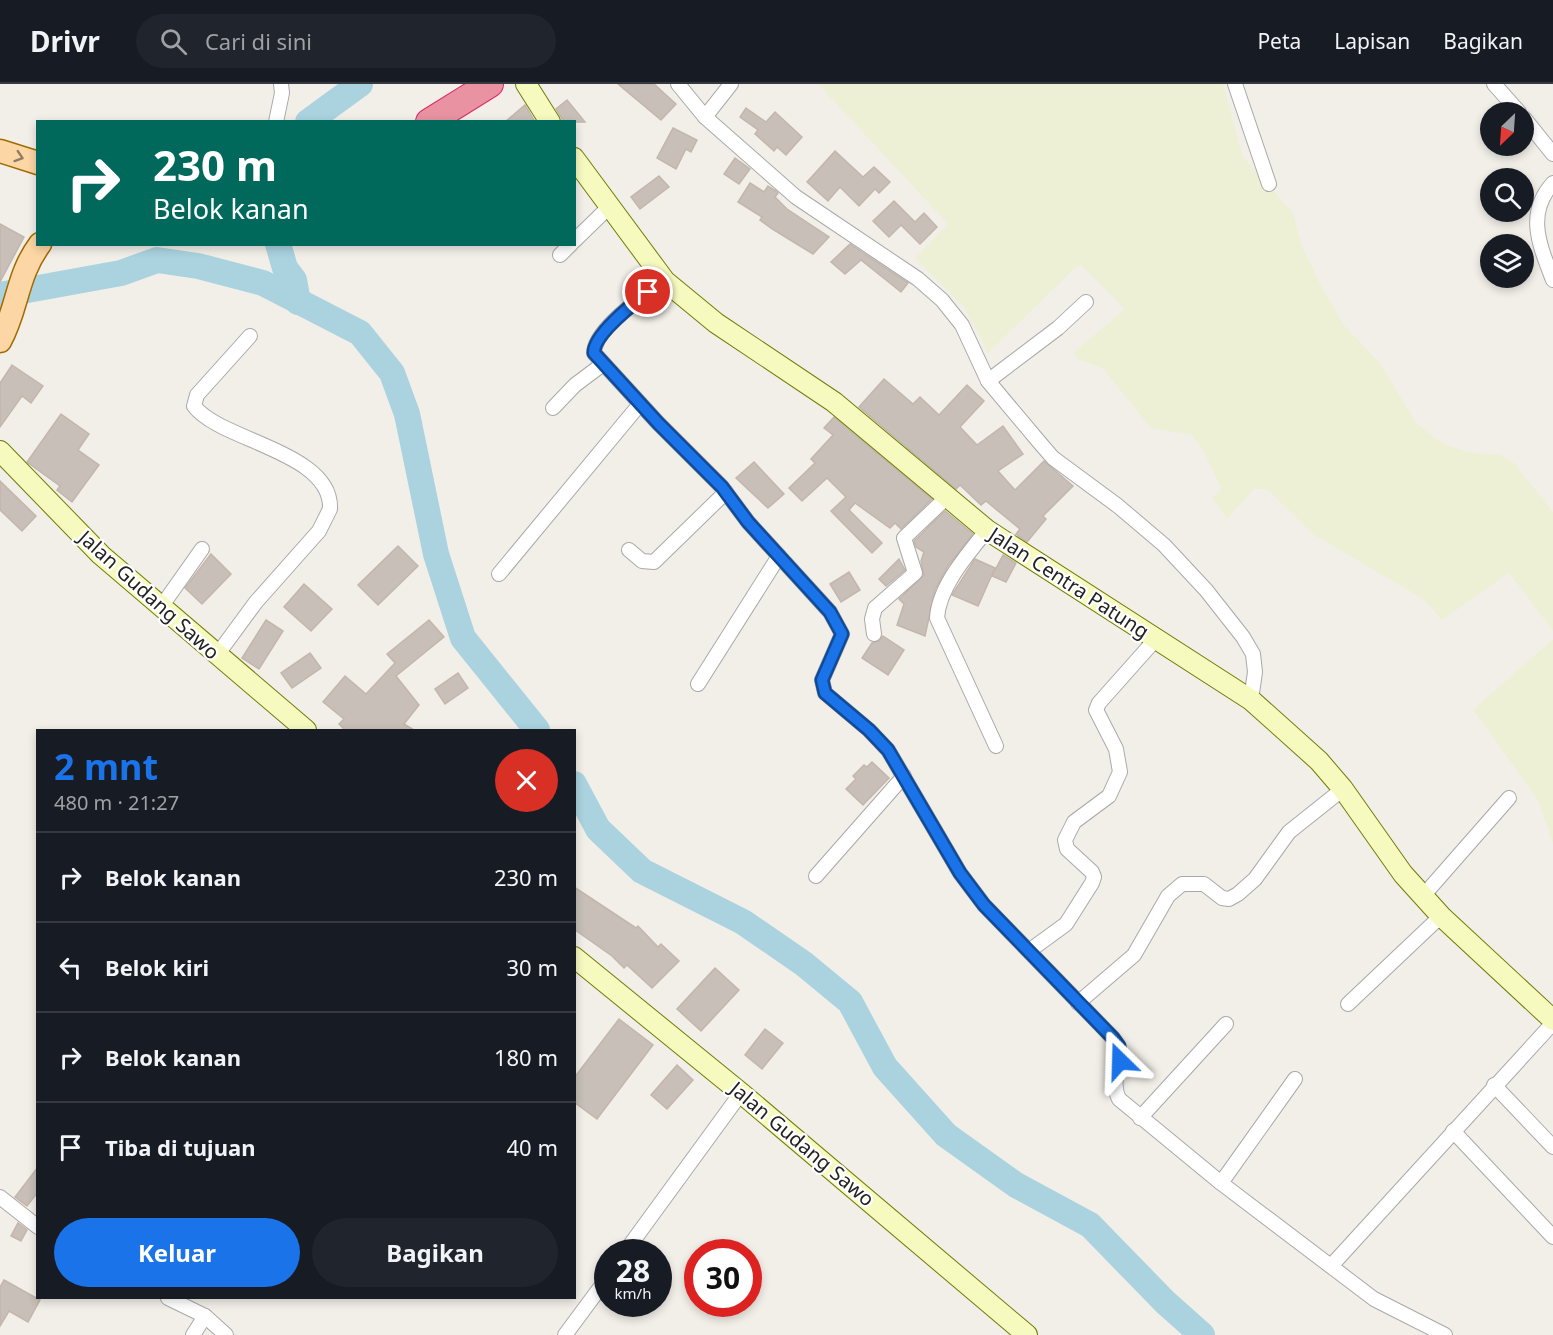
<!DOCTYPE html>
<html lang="id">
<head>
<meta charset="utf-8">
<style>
	:root { --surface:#171b24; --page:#20242c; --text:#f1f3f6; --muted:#9ea1a6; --line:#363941; --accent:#1a73e8 }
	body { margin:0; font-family:"Noto Sans",sans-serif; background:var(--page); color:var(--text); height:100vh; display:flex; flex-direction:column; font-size:22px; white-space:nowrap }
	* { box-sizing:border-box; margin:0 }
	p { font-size:20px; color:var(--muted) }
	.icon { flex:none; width:33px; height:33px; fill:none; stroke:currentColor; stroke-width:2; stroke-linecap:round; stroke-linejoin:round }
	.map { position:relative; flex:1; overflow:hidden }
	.drawer { position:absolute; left:36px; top:645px; width:540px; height:570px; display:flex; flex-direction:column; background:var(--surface); border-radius:0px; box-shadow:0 3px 9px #0003 }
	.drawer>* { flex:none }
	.top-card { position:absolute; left:36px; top:36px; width:540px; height:126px; border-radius:0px; box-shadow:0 3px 9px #0003; background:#00695c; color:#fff; overflow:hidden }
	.needle { width:39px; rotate:205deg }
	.buttons { position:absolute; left:1480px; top:18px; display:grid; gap:12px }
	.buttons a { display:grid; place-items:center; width:54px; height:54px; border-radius:50%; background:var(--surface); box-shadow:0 3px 9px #0003; font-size:30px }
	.speed { position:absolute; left:594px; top:1155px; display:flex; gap:12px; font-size:30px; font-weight:700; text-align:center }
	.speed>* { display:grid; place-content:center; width:78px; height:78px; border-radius:50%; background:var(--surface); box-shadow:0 3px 9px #0003; line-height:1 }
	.speed small { font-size:15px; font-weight:400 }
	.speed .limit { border:9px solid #d22; background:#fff; color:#111 }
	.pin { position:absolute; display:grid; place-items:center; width:51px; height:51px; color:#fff; margin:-26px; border:3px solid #fff; border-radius:50%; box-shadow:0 2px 6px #0007 }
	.me { position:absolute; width:66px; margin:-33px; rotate:338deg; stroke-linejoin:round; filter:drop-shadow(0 0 4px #0008) }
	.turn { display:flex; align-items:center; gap:21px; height:126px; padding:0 18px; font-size:27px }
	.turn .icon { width:78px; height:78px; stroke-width:2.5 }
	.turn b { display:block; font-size:42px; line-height:51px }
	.round { display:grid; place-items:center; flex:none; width:63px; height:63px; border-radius:32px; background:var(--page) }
	.head { display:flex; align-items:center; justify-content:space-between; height:102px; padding:0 18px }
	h1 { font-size:36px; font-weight:700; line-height:45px; color:var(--accent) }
	.action { display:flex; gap:12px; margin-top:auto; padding:12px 18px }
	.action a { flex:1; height:69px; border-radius:36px; background:var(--accent); color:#fff; font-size:24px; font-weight:700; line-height:69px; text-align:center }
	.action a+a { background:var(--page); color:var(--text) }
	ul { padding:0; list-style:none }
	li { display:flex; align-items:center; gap:18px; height:90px; padding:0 18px; border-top:2px solid var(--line) }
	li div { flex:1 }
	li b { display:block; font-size:22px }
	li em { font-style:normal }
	header { display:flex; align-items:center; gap:36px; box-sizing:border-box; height:84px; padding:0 30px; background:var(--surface); border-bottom:2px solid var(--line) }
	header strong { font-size:28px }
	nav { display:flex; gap:33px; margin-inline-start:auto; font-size:21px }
	.search { width:420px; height:54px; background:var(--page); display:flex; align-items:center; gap:15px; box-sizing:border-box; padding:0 21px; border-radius:33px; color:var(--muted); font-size:22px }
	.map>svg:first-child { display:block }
</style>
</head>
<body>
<header>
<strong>Drivr</strong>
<div class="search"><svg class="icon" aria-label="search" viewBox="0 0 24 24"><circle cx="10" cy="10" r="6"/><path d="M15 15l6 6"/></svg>Cari di sini</div>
<nav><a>Peta</a><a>Lapisan</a><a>Bagikan</a></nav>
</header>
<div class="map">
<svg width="1553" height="1251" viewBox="0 0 1553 1251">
	<rect width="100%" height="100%" fill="#f2efe9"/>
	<g fill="#eef0d5">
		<path d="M818,0h405l20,73 50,56 9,33 20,42 22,37 36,38 37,61 25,19 25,9 33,3 14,8 39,49v119l-44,-58 -67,47 -15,-17 -17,-12 -96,-56 -47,-46h-13l-27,30 -15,-21 9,-9 -5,-12 -14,-29 -11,-13 -40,-7 -49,-60 -25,-9 -3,-7 51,-43 -44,-44 -5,2 -88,86 -24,-46 -49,-49 33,-34z"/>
		<path d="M1553,555v205l-15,-44 -65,-90z"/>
	</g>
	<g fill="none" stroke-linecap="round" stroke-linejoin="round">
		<g stroke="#aad3df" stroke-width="26">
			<path d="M308,38l52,-38"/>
			<path d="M278,160l7,24 9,12 4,22"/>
			<path d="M0,211l121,-22 36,-13 41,6 65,17 97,50 32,40 15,41 29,140 27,84 74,92"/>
			<path d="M574,700l24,45 44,42 101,51 61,42 46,38 35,65 61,68 70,50 74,40 75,77 37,33"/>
		</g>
	</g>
	<g fill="#c7bfb8" stroke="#c4b6ab" stroke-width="1.5">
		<path d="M618,0h36l22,20 -15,16z"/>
		<path d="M567,16l18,22h-21l-8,-13z"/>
		<path d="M525,21l10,17h-30z"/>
		<path d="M746,24l20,14 9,-10 27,25 -16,18 -9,-8 -3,4 -19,-17 3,-4 -18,-13z"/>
		<path d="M673,44l24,12 -6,12 -5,-3 -10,20 -19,-11z"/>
		<path d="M835,67l28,26 11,-10 16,15 -11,11 -4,-4 -16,17 -19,-19 -12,14 -21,-19z"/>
		<path d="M735,74l15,11 -11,15 -15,-10z"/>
		<path d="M659,92l10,11 -29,22 -9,-12z"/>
		<path d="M750,99l14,9 4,-6 8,5 2,2 -3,4 12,12 42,28 -16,17 -41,-25 -12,-9 2,-3 -24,-15z"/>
		<path d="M894,117l21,21 9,-9 13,14 -17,17 -19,-19 -12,12 -16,-16z"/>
		<path d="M0,140l24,13 -24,45z"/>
		<path d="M850,160l58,39 -7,9 -40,-32 -16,14 -14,-12z"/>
		<path d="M12,281l31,21 -12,17 -9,-7 -22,31v-44z"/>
		<path d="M884,295l29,25 7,-7 19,18 28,-30 17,16 -24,26 17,18 26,-19 20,28 -25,17 17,19 29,-29 29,25 -30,30 3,3 -19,23 -11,-8 4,-5 -34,-28 -5,4 -21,-20 -4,4 -97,-82z"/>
		<path d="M61,330l28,20 -11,16 21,15 -27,37 -15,-12 3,-4 -33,-24z"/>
		<path d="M834,333l98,82 -31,30 -6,-6 -5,5 -35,-25 -6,7 33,33 -10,10 -41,-42 15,-14 -19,-19 -25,23 -13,-13 26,-25 -4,-4 22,-24 -9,-7z"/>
		<path d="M754,378l30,32 -16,14 -32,-30z"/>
		<path d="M0,397l36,35 -14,15 -22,-21z"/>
		<path d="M945,427l28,23 -25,32 -13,24 -10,46 -28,-11 7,-21 -5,-5 25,-24 -3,-14 3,-9 -8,-5 -2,-6z"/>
		<path d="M398,462l20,20 -40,39 -20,-20z"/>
		<path d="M211,470l20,20 -29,30 -17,-16z"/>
		<path d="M1003,471l13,8 -10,19 -14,-6z"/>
		<path d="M899,475l6,11 -19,16 -7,-7z"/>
		<path d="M975,475l20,9 -17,38 -26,-11z"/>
		<path d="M849,488l11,18 -19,12 -11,-18z"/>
		<path d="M304,500l28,25 -21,22 -27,-24z"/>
		<path d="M266,536l17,11 -24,38 -17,-11z"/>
		<path d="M429,536l15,17 -48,39 23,29 -15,19 10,6h-69l-6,-6 5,-5 -21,-17 22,-26 21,18 29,-31 -8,-9z"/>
		<path d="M883,552l21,14 -16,25 -26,-17 10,-15 7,-2z"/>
		<path d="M310,569l11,15 -29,20 -11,-15z"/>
		<path d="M458,589l10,15 -23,16 -10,-15z"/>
		<path d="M872,678l17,16 -26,27 -17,-16 10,-10 -3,-3 11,-11 3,2z"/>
		<path d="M574,803l62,41 2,-2 20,21 3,-3 18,17 -27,27 -25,-23 -3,3 -12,-12 -38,-27z"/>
		<path d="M715,884l24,22 -38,41 -24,-22z"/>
		<path d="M619,935l34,26 -56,74 -23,-17v-24z"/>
		<path d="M765,945l18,14 -21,26 -17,-14z"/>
		<path d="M677,981l16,15 -26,29 -16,-14z"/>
		<path d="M38,1083v25l-11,14 -12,-9z"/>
		<path d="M18,1139l9,7 -6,11 -10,-5z"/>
		<path d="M4,1196l36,20 -12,22 -19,-11 -9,15v-39z"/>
	</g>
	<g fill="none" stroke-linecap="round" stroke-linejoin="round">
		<defs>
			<g id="street">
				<path d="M678,0l27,33 91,80 122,82 24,21 20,25 26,56 52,62 13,15 65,48 46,39 42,45 37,47 10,17 2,18 -4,28"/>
				<path d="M1235,0l34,100"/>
				<path d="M1494,0l25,28"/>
				<path d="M705,33l26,-33"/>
				<path d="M1524,34l29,36"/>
				<path d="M276,38l6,-29 -1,-9"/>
				<path d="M1553,99c-28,31 -13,63 0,97"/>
				<path d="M574,157l36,-35"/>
				<path d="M560,171l11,-11"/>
				<path d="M665,197c-18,12 -71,48 -71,72l64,70 64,64 26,35 82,90 12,22 -20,46 3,13 44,37 19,20 72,123 24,32 129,133c15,20 -5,40 6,61l102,84 153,116 71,36"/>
				<path d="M988,297l70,-53 28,-26"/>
				<path d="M553,324l22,-23 28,-21"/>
				<path d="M987,446c-19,24 -48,56 -50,88l59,128"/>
				<path d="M629,466l13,11 12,1 72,-70"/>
				<path d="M499,490l141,-170"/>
				<path d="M161,523l41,-58"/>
				<path d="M874,550l-2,-15 3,-11 40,-35 -11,-35 42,-40"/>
				<path d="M217,571l39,-53 63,-71 11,-22c3,-57 -110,-68 -136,-103l3,-11 53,-59"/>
				<path d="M698,600l81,-128"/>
				<path d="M816,792l88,-100"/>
				<path d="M1423,812l86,-98"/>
				<path d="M1029,867l37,-27 26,-41 2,-6 -2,-5 -25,-23 -2,-9 9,-18 35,-26 11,-24 -4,-23 -20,-39 3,-7 56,-63"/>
				<path d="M1078,919l56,-48 34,-59 14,-12h22l18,14 7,1 9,-5 17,-15 34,-47 54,-43"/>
				<path d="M1348,920l93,-88"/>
				<path d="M1494,1001l59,62"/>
				<path d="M1140,1034l86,-94"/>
				<path d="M1453,1047l100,106"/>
				<path d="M1221,1099l74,-104"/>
				<path d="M0,1113l38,30"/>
				<path d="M625,1168l116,-159"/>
				<path d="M1331,1182l222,-243"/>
				<path d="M168,1214l37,18 -12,19"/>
				<path d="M205,1232l21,19"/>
				<path d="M565,1251l43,-58"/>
			</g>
			<g id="secondary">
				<path d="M526,0l24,38"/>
				<path d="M574,74l91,123 51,42 118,79 153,128 264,170 68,61 24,28 60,85 38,42 112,104"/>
				<path d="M0,367l101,104 205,175"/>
				<path d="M574,873l167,136 286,242"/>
			</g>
			<g id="primary">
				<path d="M0,67l38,12"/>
				<path d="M0,257c18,-32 16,-65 40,-97"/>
			</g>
			<path id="highway" d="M429,38l61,-38"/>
		</defs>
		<use href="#street" stroke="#a9a9a9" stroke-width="16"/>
		<use href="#secondary" stroke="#707d05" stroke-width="22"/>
		<use href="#primary" stroke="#a06b00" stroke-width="25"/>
		<use href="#highway" stroke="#dc2a67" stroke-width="28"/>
		<use href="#street" stroke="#fff" stroke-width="14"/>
		<use href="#secondary" stroke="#f7fabf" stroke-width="20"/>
		<use href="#primary" stroke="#fcd6a4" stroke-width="22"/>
		<use href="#highway" stroke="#e892a2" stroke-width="26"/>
	</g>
	<defs><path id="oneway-chevron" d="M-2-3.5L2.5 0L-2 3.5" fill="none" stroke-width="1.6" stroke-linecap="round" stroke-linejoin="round" transform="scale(1.5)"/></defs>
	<use stroke="#8f7c63" href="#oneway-chevron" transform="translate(19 73) rotate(18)"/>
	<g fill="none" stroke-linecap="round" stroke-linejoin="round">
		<defs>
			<path id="route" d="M648,208c-14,11 -55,43 -54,61l64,70 64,64 26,35 82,90 12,22 -20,46 3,13 44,37 19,20 72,123 24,32 129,133 6,8 1,15"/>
		</defs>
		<use href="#route" stroke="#114b97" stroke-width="15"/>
		<use href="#route" stroke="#1a73e8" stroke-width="10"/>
	</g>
	<g text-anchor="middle" stroke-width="4.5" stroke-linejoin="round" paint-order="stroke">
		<g font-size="20" fill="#222" stroke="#fff">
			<text transform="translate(1069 499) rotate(33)" y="7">Jalan Centra Patung</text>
			<text transform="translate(149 511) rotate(42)" y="7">Jalan Gudang Sawo</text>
			<text transform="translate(802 1060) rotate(40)" y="7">Jalan Gudang Sawo</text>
		</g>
	</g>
</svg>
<div class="buttons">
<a><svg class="needle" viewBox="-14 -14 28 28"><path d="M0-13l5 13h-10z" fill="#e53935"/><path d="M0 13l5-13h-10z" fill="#9ea1a6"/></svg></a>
<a><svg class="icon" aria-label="search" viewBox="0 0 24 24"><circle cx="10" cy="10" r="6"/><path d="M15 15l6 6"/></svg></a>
<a><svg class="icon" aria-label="layers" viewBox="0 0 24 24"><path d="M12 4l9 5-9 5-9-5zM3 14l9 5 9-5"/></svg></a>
</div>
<div class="speed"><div>28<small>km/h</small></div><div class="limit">30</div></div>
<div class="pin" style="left:648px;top:208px;background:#d93025"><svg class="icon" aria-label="arrive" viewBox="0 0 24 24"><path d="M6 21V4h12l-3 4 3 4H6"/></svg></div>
<svg class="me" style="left:1120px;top:977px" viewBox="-20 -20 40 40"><path d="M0-17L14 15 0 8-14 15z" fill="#1a73e8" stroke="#fff" stroke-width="4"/></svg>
<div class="top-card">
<div class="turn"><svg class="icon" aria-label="right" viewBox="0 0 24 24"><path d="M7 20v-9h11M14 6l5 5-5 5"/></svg><div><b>230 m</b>Belok kanan</div></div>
</div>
<section class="drawer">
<div class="head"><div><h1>2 mnt</h1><p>480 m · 21:27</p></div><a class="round" style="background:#d93025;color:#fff"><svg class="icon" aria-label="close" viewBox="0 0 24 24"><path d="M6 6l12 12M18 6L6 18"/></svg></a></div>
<ul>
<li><svg class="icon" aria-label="right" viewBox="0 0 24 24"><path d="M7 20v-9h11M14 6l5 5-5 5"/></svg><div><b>Belok kanan</b></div><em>230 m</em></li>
<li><svg class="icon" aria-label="left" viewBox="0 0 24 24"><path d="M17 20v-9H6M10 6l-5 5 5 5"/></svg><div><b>Belok kiri</b></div><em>30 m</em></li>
<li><svg class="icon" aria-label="right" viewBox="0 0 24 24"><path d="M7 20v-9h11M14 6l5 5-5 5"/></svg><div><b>Belok kanan</b></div><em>180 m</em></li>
<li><svg class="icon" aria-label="arrive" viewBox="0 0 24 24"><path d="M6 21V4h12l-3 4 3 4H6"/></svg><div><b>Tiba di tujuan</b></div><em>40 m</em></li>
</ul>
<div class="action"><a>Keluar</a><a>Bagikan</a></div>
</section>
</div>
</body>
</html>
